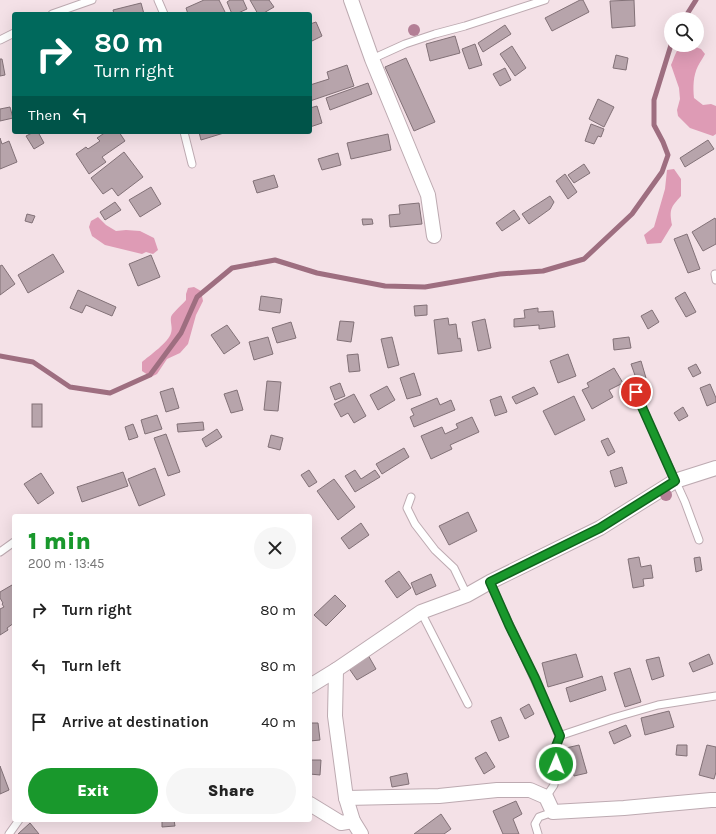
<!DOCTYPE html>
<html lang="en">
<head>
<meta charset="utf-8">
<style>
	:root { --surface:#fff; --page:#f6f6f6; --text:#222; --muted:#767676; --accent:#19982c }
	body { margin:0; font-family:Karla,sans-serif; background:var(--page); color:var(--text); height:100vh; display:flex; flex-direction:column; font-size:15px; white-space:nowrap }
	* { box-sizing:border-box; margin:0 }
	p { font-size:13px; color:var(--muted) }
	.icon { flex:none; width:22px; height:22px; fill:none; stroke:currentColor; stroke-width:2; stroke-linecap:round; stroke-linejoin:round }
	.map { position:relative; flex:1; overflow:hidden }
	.drawer { position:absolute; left:12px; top:514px; width:300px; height:308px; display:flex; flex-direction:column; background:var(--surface); border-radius:4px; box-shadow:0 4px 16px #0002 }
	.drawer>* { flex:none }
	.top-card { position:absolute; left:12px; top:12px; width:300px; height:122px; border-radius:4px; box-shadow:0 4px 16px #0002; background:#00695c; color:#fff; overflow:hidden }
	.tools { position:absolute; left:664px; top:12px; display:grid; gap:8px }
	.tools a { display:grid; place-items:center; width:40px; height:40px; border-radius:50%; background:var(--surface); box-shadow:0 4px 16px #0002; font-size:20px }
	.pin { position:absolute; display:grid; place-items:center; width:34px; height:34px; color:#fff; margin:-17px; border:2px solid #fff; border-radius:50%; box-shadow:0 1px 4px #0007 }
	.me { position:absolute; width:44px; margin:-22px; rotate:1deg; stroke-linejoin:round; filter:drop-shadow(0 0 3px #0008) }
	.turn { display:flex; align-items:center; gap:14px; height:84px; padding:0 16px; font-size:18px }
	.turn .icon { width:52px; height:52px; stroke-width:2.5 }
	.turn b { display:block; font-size:28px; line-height:34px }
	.then { display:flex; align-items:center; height:38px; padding:0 16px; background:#0003; gap:8px; font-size:15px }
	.round { display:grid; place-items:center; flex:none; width:42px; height:42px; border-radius:21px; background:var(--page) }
	.summary { display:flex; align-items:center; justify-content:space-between; height:68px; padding:0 16px }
	h1 { font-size:24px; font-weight:800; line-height:30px; color:var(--accent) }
	.action { display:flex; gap:8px; margin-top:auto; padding:8px 16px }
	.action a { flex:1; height:46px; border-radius:24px; background:var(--accent); color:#fff; font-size:16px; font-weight:800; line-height:46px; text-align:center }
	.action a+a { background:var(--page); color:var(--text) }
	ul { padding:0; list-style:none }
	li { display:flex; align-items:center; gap:12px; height:56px; padding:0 16px }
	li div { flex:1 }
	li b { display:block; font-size:15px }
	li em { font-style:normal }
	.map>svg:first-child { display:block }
</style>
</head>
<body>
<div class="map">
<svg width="716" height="834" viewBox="0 0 716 834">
	<rect width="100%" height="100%" fill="#f4e1e7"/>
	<g fill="#de9bb5">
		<path d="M682,45h8l11,4 4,5c-2,4 -5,8 -7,12 -5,10 -5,21 -4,32l9,7 8,-1 5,2v28l-3,2 -23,-8 -12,-12 -1,-6 3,-11 -1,-11 -8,-23c3,-6 5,-16 11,-20z"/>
		<path d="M674,169l7,10v17c-10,11 -12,13 -9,29l-11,18 -14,1 -3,-9 10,-8 11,-38 2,-19z"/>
		<path d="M98,217l8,8 10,6 10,-1 14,1 14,7 4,12 -5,4 -7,-2 -4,2 -37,-9 -13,-9 -3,-9 2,-6z"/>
		<path d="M194,287l7,4 2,10 -7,14 -8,29 -8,9 -13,6 -10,15 -6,3 -9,-6v-9c7,-6 27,-20 29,-29 2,-5 -1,-11 0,-16 1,-4 12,-13 15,-17v-6l2,-6z"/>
	</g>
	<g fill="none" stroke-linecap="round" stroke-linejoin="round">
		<g stroke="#9e6e80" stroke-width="5">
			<path d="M684,19l12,-19"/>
			<path d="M0,356l33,6 37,25 40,6 40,-18 31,-42 16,-36 35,-29 43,-8 42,13 68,13 40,1 75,-13 43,-3 41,-12 48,-45 30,-42 6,-17 -5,-13 -9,-17v-25l17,-55"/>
		</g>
	</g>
	<g fill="#b7a4ab" stroke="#827177">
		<path d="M204,0h15l7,14h-38l-2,-6z"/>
		<path d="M230,0h13l4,9 -11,5h-4l-5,-12z"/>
		<path d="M250,0h19l5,7 -12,7h-4z"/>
		<path d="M580,0h3l6,12 -37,19 -7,-13z"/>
		<path d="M634,0l1,26 -23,2 -2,-27z"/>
		<path d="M141,3l3,11h-30l-1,-4z"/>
		<path d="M316,22l6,14 -12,6v-18z"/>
		<path d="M505,25l6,9 -28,18 -5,-9z"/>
		<path d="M455,36l5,17 -30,8 -4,-17z"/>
		<path d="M475,44l7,21 -13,4 -7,-20z"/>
		<path d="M512,46l14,22 -11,8 -15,-22z"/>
		<path d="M616,55l12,3 -2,12 -13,-2z"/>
		<path d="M406,58l29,64 -21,9 -29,-64z"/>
		<path d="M0,59h2l3,16 -5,1z"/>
		<path d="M347,65l7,21 -44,15v-16l19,-6 -2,-7z"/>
		<path d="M505,68l6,12 -11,6 -7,-12z"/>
		<path d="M368,83l4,11 -42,16 -4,-12z"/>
		<path d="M598,99l16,8 -10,20 -15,-8z"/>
		<path d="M317,106l5,17 -12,4v-19z"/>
		<path d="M10,107l3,11 -13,3v-12z"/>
		<path d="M591,124l13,5 -3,8 -3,-1 -4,8 -9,-3z"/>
		<path d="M34,132h4l6,11 -10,6 -8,-13z"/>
		<path d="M106,132h13l6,9 -23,16 4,5 -17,12 -13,-20 10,-7 2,2 12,-8 -3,-3z"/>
		<path d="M199,132h28l-26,8z"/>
		<path d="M388,134l3,16 -40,9 -4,-16z"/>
		<path d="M0,138l2,6 7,-3 8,21 -17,7z"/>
		<path d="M708,140l6,9 -29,18 -5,-9z"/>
		<path d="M124,152l19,25 -25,19 -6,-8 -9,6 -12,-16z"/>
		<path d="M338,153l3,12 -19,5 -4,-11z"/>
		<path d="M584,164l6,9 -16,10 -6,-8z"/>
		<path d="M565,174l12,18 -9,7 -12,-18z"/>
		<path d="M274,175l4,12 -21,6 -4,-12z"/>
		<path d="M151,187l10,17 -21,13 -11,-17z"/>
		<path d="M550,196l4,6 -4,7 -21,15 -7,-10z"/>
		<path d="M115,202l6,8 -16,10 -5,-8z"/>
		<path d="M419,203l3,21 -32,3 -1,-12 11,-1 -1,-9z"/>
		<path d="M514,210l6,9 -18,12 -6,-8z"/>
		<path d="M27,214l8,2 -3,7 -7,-2z"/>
		<path d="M715,218l1,2v24l-13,7 -11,-19z"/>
		<path d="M362,219h10l1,5 -10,1z"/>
		<path d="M687,234l13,35 -12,4 -14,-34z"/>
		<path d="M53,254l11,18 -36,21 -10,-18z"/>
		<path d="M151,255l9,22 -22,9 -9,-22z"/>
		<path d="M2,265l13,19 -15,11v-29z"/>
		<path d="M78,290l38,17 -4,9 -26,-11 -4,8 -12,-5z"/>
		<path d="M685,292l11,20 -10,5 -11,-19z"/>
		<path d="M261,296l21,3 -2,14 -21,-3z"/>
		<path d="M427,305v10l-12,1 -1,-10z"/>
		<path d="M538,308v4l15,-1 2,16 -16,2v-4l-25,2v-8l11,-1 -1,-8z"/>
		<path d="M652,310l7,12 -11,7 -7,-13z"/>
		<path d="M448,318l1,7 7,-1 2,15 2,-1 2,13 -24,3 -4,-34z"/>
		<path d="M485,319l6,29 -13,3 -6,-29z"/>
		<path d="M340,321l14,1 -3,20 -14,-2z"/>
		<path d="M291,322l5,16 -19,5 -5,-15z"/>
		<path d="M227,325l13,18 -16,11 -13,-19z"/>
		<path d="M268,337l5,17 -19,6 -5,-18z"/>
		<path d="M392,337l7,28 -11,3 -7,-29z"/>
		<path d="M629,337l2,11 -17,2 -1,-11z"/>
		<path d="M358,354l2,17 -11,1 -2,-17z"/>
		<path d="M568,354l8,22 -18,7 -8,-22z"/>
		<path d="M641,361l5,17 -9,3 -6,-17z"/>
		<path d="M696,364l5,9 -8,4 -5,-9z"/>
		<path d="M614,368l9,15 -14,7 4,7 -21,12 -10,-19 7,-3 -2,-4z"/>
		<path d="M414,373l7,22 -14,4 -7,-21z"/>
		<path d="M267,381l14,1 -3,29 -14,-1z"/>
		<path d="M340,383l5,13 -10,4 -5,-13z"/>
		<path d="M710,384l6,14v4l-9,4 -7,-18z"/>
		<path d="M387,386l8,14 -17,10 -8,-15z"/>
		<path d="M534,387l4,7 -22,10 -4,-7z"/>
		<path d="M173,388l6,20 -13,4 -6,-20z"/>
		<path d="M237,390l6,20 -12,3 -7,-19z"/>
		<path d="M354,394l12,22 -12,7 -6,-10 -7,4 -7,-13z"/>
		<path d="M501,396l6,16 -12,4 -5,-16z"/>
		<path d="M574,396l11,24 -30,15 -12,-24z"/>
		<path d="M437,398l3,7 11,-5 4,10 -41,17 -4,-10 4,-2 -3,-6z"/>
		<rect x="32" y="404" width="10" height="23"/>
		<path d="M683,407l5,9 -9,5 -5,-8z"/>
		<path d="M157,415l5,14 -17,5 -4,-14z"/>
		<path d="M472,417l7,15 -29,13 2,4 -21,10 -10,-23 21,-9 3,7 13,-6 -2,-4z"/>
		<path d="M203,422l1,8 -26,2 -1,-8z"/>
		<path d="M133,424l5,13 -9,3 -4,-13z"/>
		<path d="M217,429l5,8 -16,10 -4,-8z"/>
		<path d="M166,434l14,38 -12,4 -14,-38z"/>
		<path d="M271,435l12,3 -3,12 -12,-3z"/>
		<path d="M608,438l7,14 -7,4 -7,-15z"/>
		<path d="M404,448l5,9 -27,17 -6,-10z"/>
		<path d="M622,467l5,16 -12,4 -5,-16z"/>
		<path d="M155,468l10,27 -26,11 -11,-27z"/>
		<path d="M309,470l8,12 -8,5 -8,-12z"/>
		<path d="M355,470l6,9 14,-9 5,7 -25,15 -10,-16z"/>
		<path d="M123,472l5,14 -46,16 -5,-15z"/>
		<path d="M41,473l13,20 -16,11 -14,-20z"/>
		<path d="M334,479l21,28 -17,13 -21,-29z"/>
		<path d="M468,512l9,19 -28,14 -10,-19z"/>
		<path d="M361,523l8,12 -20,14 -8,-11z"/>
		<path d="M639,557l2,10 10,-2 2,13 -10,1 1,7 -11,2 -5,-29z"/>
		<path d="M700,557l2,13 -6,2 -2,-14z"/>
		<path d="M399,571l12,17 -14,10 -12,-17z"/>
		<path d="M431,574l5,12 -20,9 -5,-12z"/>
		<path d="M12,585l2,3v35l-7,5 1,2 -8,5v-26l4,-2 -2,-3 1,-1 -3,-5v-6z"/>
		<path d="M335,595l11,11 -20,20 -12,-11z"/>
		<path d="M576,654l7,23 -35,10 -6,-24z"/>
		<path d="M709,654l4,10 -20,8 -4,-9z"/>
		<path d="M368,655l8,14 -19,11 -9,-13z"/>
		<path d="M659,657l5,19 -12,4 -6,-20z"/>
		<path d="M630,668l11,34 -16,5 -11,-34z"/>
		<path d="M602,676l4,14 -36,12 -4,-14z"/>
		<path d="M529,704l5,10 -9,5 -5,-10z"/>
		<path d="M669,711l5,16 -29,8 -4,-17z"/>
		<path d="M501,717l8,20 -10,4 -8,-20z"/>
		<path d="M310,723h8l2,17 -10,1z"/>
		<path d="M626,725l5,11 -17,8 -5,-12z"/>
		<path d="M579,745l8,28 -13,3 -8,-28z"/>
		<path d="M677,745h10v11l-11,-1z"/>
		<path d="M707,745l9,2v25l-2,7 -15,-4z"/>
		<path d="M486,752l9,15 -11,7 -9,-16z"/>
		<path d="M310,760h11l-1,15 -10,-1z"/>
		<path d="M0,766l9,24 -9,4z"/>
		<path d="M407,773l2,11 -17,3 -2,-10z"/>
		<path d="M516,801l6,13 -9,5 6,15h-16l-10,-23z"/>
		<path d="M441,814l10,15 -7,5h-30z"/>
		<path d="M162,820h12l1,6 -13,1z"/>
		<path d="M30,823l9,11h-21z"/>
	</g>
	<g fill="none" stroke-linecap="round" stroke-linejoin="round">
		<defs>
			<g id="lane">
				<path d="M158,0l6,14"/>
				<path d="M52,14l40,-14"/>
				<path d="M0,40l14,-7"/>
				<path d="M372,59l33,-15 30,-10 30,-8 80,-26"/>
				<path d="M184,132l8,32"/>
				<path d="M715,274l1,6"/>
				<path d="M636,392l6,15 43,95 14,38"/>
				<path d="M411,497l-4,11 8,16 20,26 19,18 13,27"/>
				<path d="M0,552l14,-10"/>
				<path d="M490,582c23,52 48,102 69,154l-2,9 -1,19 -2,21 -8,12"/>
				<path d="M421,612l47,92"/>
				<path d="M559,736l54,-18 45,-13 58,-9"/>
				<path d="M9,834l10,-14"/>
				<path d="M538,834l-3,-10 4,-7 14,-5"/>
			</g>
			<g id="street">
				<path d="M351,0l21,59 56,136 6,41"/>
				<path d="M336,670l-1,46 11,82 7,23 8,13"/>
				<path d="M310,686l26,-16 85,-58 46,-17 23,-13 110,-54 75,-47 41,-13"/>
				<path d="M346,798l93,-2 58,-6h33l16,7 7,15 71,-4 87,-8h5"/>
				<path d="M310,804l31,19 12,-2"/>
			</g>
		</defs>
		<use href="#lane" stroke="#bdaab1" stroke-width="9"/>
		<use href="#street" stroke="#bdaab1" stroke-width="16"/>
		<use href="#lane" stroke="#fff" stroke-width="7"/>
		<use href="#street" stroke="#fff" stroke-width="14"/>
	</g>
	<g fill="#b37f96">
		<circle cx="414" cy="30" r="6"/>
		<circle cx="666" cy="495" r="6"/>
	</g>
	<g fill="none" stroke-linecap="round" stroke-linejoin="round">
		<defs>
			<path id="route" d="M556,764v-18l4,-10 -25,-58 -26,-53 -19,-43 110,-54 75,-47 -33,-74 -6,-15"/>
		</defs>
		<use href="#route" stroke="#10631d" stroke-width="10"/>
		<use href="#route" stroke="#19982c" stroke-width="7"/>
	</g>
</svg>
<div class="tools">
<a><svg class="icon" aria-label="search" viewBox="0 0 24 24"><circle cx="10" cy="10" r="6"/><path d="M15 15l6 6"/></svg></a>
</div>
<div class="pin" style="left:636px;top:392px;background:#d93025"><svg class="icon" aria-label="arrive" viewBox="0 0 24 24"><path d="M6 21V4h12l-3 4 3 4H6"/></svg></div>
<svg class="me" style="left:556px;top:764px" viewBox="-20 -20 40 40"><circle r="17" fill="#19982c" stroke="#fff" stroke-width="3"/><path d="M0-11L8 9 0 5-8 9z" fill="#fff"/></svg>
<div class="top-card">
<div class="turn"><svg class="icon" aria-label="right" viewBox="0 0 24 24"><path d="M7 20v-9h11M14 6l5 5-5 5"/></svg><div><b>80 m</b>Turn right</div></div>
<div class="then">Then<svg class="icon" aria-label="left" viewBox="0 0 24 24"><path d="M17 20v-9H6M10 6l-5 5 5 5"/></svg></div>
</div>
<section class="drawer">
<div class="summary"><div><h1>1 min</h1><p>200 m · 13:45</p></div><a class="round"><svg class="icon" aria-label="close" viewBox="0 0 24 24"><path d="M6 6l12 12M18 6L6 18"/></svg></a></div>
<ul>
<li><svg class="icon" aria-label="right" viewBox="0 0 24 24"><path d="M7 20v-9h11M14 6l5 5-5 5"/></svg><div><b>Turn right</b></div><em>80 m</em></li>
<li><svg class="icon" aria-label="left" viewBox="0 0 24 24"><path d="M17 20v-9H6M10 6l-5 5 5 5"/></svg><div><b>Turn left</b></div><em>80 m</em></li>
<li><svg class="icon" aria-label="arrive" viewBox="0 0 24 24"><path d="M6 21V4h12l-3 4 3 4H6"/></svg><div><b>Arrive at destination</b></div><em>40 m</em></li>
</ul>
<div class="action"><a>Exit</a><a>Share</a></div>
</section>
</div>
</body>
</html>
